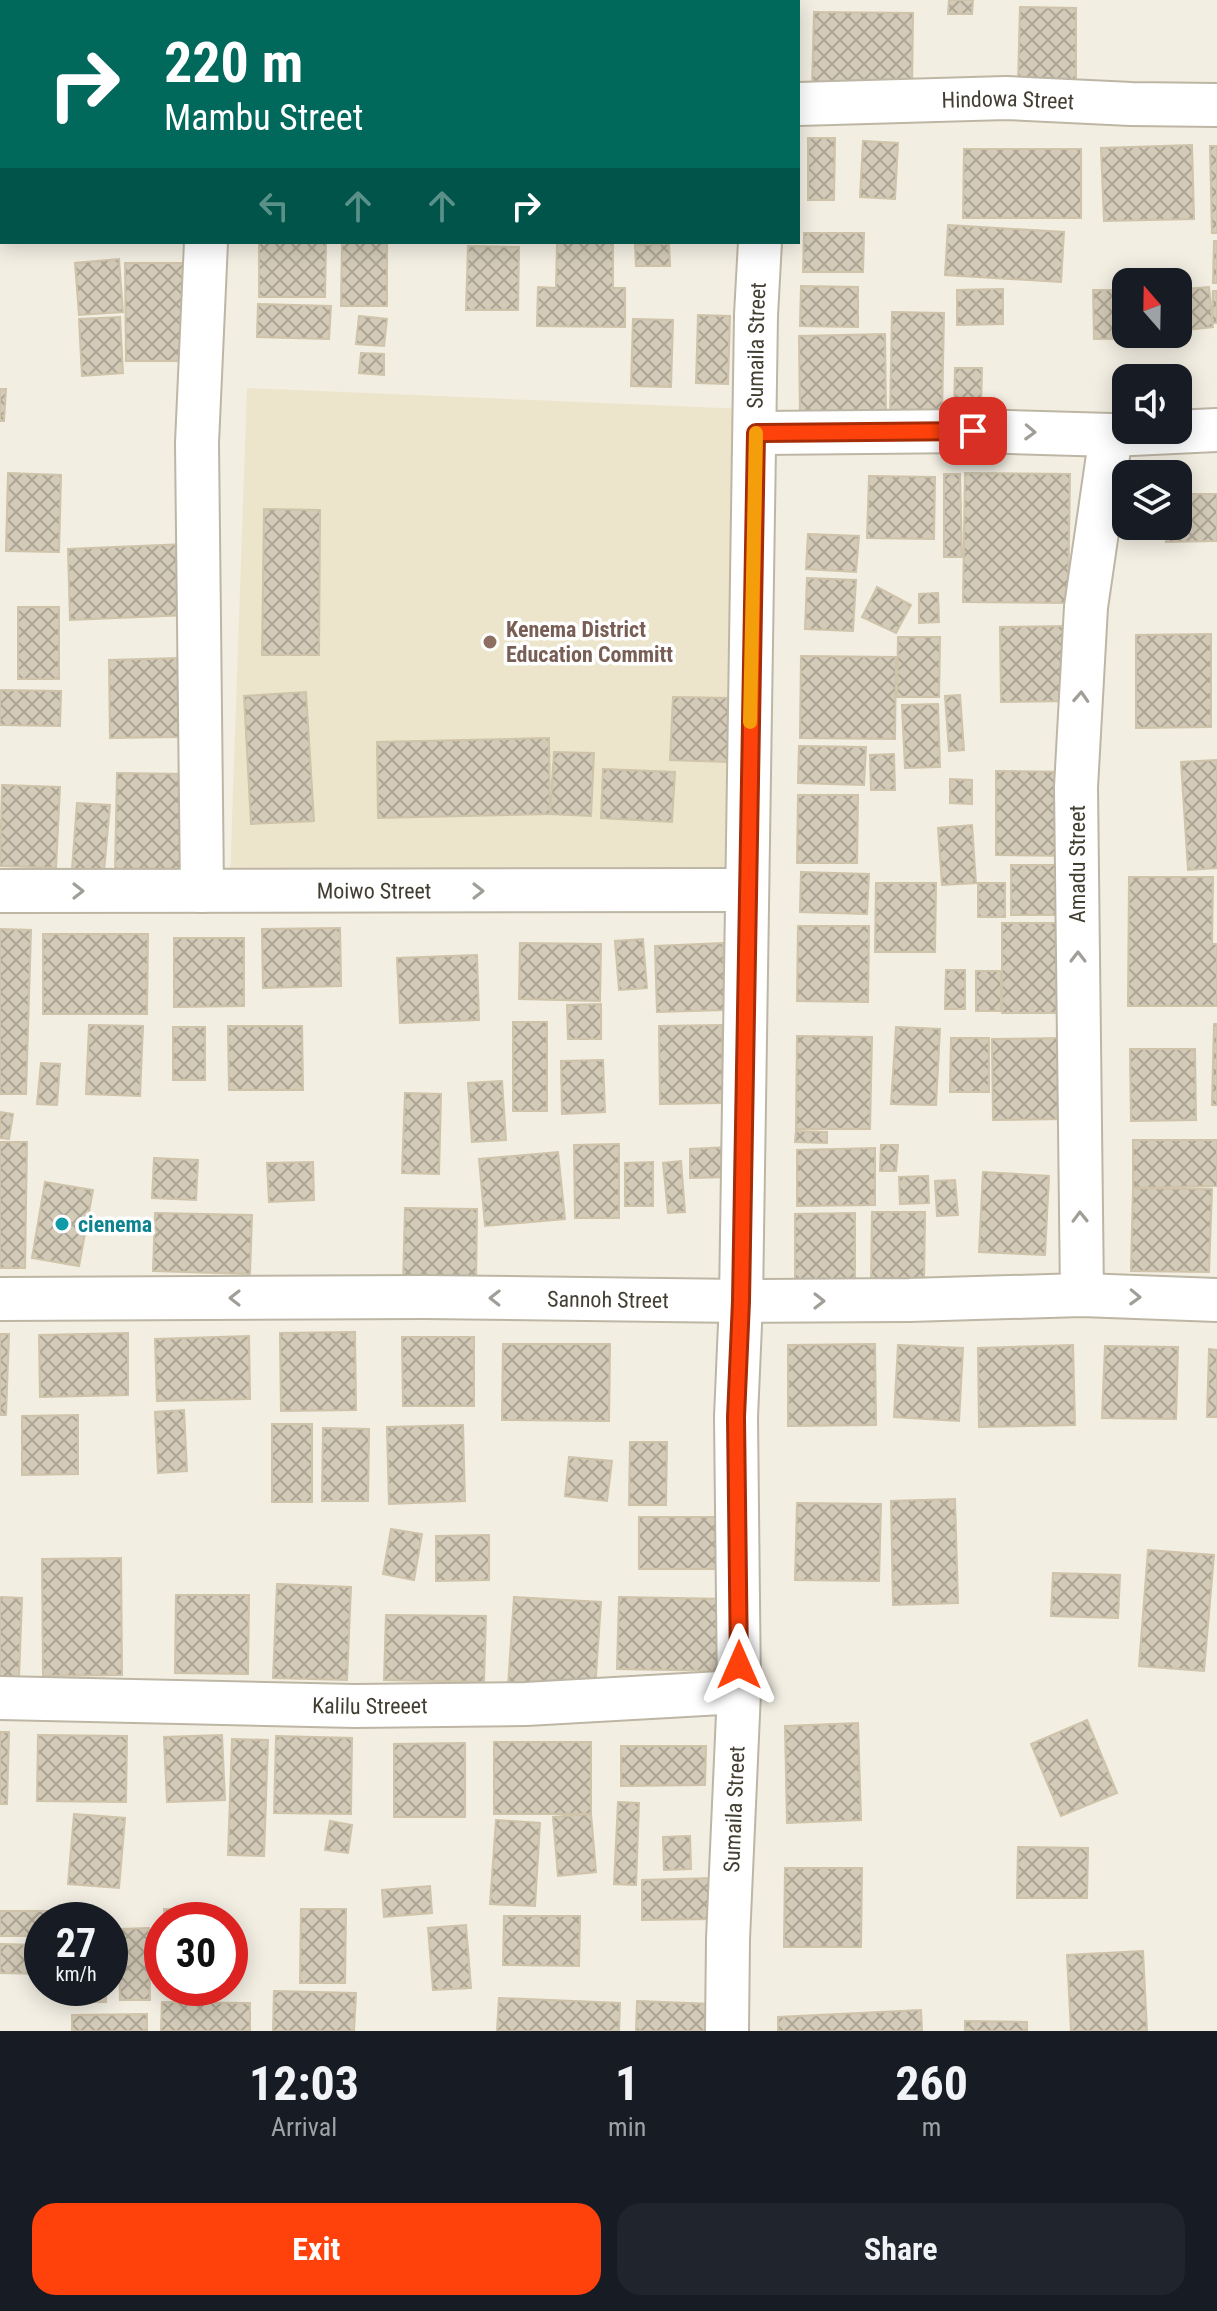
<!DOCTYPE html>
<html lang="en">
<head>
<meta charset="utf-8">
<style>
	:root { --surface:#171b24; --page:#20242c; --text:#f1f3f6; --muted:#9ea1a6; --accent:#ff420b }
	body { margin:0; font-family:"Roboto Condensed",sans-serif; background:var(--page); color:var(--text); height:100vh; display:flex; flex-direction:column; font-size:30px; white-space:nowrap }
	* { box-sizing:border-box; margin:0 }
	p { font-size:26px; color:var(--muted) }
	.icon { flex:none; width:44px; height:44px; fill:none; stroke:currentColor; stroke-width:2; stroke-linecap:round; stroke-linejoin:round }
	.map { position:relative; height:2031px; overflow:hidden }
	.sheet { display:flex; flex-direction:column; background:var(--surface); flex:1 }
	.sheet>* { flex:none }
	.banner { position:absolute; left:0px; top:0px; width:800px; height:244px; box-shadow:0 4px 20px #0003; background:#00695c; color:#fff; overflow:hidden }
	.needle { width:52px; rotate:340deg }
	.tools { position:absolute; left:1112px; top:268px; display:grid; gap:16px }
	.tools a { display:grid; place-items:center; width:80px; height:80px; border-radius:16px; background:var(--surface); box-shadow:0 4px 20px #0003; font-size:40px }
	.speed { position:absolute; left:24px; top:1902px; display:flex; gap:16px; font-size:40px; font-weight:700; text-align:center }
	.speed>* { display:grid; place-content:center; width:104px; height:104px; border-radius:50%; background:var(--surface); box-shadow:0 4px 20px #0003; line-height:1 }
	.speed small { font-size:20px; font-weight:400 }
	.speed .limit { border:12px solid #d22; background:#fff; color:#111 }
	.pin { position:absolute; display:grid; place-items:center; width:68px; height:68px; color:#fff; margin:-34px; border-radius:16px; box-shadow:0 4px 12px #0006 }
	.me { position:absolute; width:88px; margin:-44px; rotate:0deg; stroke-linejoin:round; filter:drop-shadow(0 0 6px #0008) }
	.turn { display:flex; align-items:center; gap:28px; height:168px; padding:0 32px; font-size:36px }
	.turn .icon { width:104px; height:104px; stroke-width:2.5 }
	.turn b { display:block; font-size:56px; line-height:68px }
	.lanes { display:flex; align-items:center; height:76px; padding:0 32px; background:#0003; justify-content:center; gap:40px; direction:ltr }
	.lanes .off { opacity:.35 }
	.eta { display:flex; justify-content:space-evenly; align-items:center; height:136px; text-align:center }
	.eta b { font-size:48px; font-weight:700; line-height:56px }
	.primary-button { display:flex; gap:16px; margin-top:auto; padding:16px 32px }
	.primary-button a { flex:1; height:92px; border-radius:24px; background:var(--accent); color:#fff; font-size:32px; font-weight:700; line-height:92px; text-align:center }
	.primary-button a+a { background:var(--page); color:var(--text) }
	.map>svg:first-child { display:block }
</style>
</head>
<body>
<div class="map">
<svg width="1217" height="2031" viewBox="0 0 1217 2031">
	<defs>
		<pattern id="building-cross-hatch" width="8" height="8" patternUnits="userSpaceOnUse" patternTransform="scale(2)"><rect width="8" height="8" fill="#d3cab7"/><path d="M0 0l8 8M0 8l8-8" fill="none" stroke="#ada595"/></pattern>
	</defs>
	<rect width="100%" height="100%" fill="#f2eee2"/>
	<path fill="#ece5cb" d="M247,388l500,21 -8,472 -509,-2z"/>
	<g fill="url(#building-cross-hatch)" stroke="#cfc3aa" stroke-width="2">
		<rect x="3" y="0" width="71" height="2"/>
		<path d="M181,0h67l32,1 -99,1z"/>
		<rect x="538" y="0" width="74" height="2"/>
		<rect x="670" y="0" width="80" height="2"/>
		<path d="M949,0h24l-1,14h-24z"/>
		<path d="M1020,7l56,1v76l-58,-1z"/>
		<path d="M814,12l99,1 -1,75 -100,-1z"/>
		<path d="M2,74v54h-2v-53z"/>
		<path d="M808,138h27l-1,62h-26z"/>
		<path d="M863,141l35,2 -3,56 -35,-2z"/>
		<path d="M1192,145l2,74 -90,2 -3,-73z"/>
		<path d="M1210,146h7v87h-5z"/>
		<path d="M964,149h117v69h-118z"/>
		<path d="M948,225l116,7 -3,50 -116,-7z"/>
		<path d="M804,233h60l-1,39h-60z"/>
		<path d="M1214,241h3v42h-4z"/>
		<path d="M259,242h67l-1,55h-66z"/>
		<path d="M342,242h45v64h-46z"/>
		<path d="M557,242h56v46h12v39l-88,-1 1,-39 18,1z"/>
		<path d="M669,244l1,22h-34l-1,-21z"/>
		<path d="M468,246l51,1 -1,63h-52z"/>
		<path d="M119,259l4,53 -44,3 -4,-52z"/>
		<path d="M125,263h63v98h-62z"/>
		<path d="M801,286l57,1v40l-58,-1z"/>
		<path d="M1209,287l4,40 -26,3 -3,-41z"/>
		<path d="M1003,289v35l-46,1v-35z"/>
		<path d="M1178,289h6l1,49 -91,1 -1,-49h33v44h52z"/>
		<path d="M1213,291h4v32h-5z"/>
		<path d="M258,304l73,2 -2,33 -72,-2z"/>
		<path d="M892,312l52,1 -2,104h-52z"/>
		<path d="M698,315l32,1 -2,68 -32,-1z"/>
		<path d="M359,316l28,3 -3,27 -28,-2z"/>
		<path d="M120,317l3,56 -41,3 -3,-57z"/>
		<path d="M633,319l40,1 -2,67 -40,-1z"/>
		<path d="M885,334l1,81 -86,2 -1,-81z"/>
		<path d="M361,353l23,1v21l-25,-2z"/>
		<path d="M955,368h27l-1,41h-27z"/>
		<path d="M0,389h6l-2,32h-4z"/>
		<path d="M8,473l53,2 -2,77 -53,-1z"/>
		<path d="M965,473l105,1 -2,129 -105,-1z"/>
		<path d="M944,474h16l2,83h-18z"/>
		<path d="M869,476l66,1 -1,62 -67,-1z"/>
		<path d="M1178,494h39v47l-51,1v-16h12z"/>
		<path d="M264,509l56,1 -1,145h-57z"/>
		<path d="M808,534l51,2 -3,36 -50,-3z"/>
		<path d="M186,544l2,71 -118,5 -2,-71z"/>
		<path d="M807,578l49,2 -3,51 -48,-2z"/>
		<path d="M877,587l34,18 -15,28 -34,-16z"/>
		<path d="M938,593l1,29 -20,1v-29z"/>
		<rect x="18" y="607" width="41" height="72"/>
		<path d="M1069,626l1,75 -69,1 -1,-75z"/>
		<path d="M1211,634v93l-75,1v-93z"/>
		<path d="M898,637h42l-1,60h-42z"/>
		<path d="M801,656l95,1 -1,82 -95,-1z"/>
		<path d="M179,658l1,79 -70,1 -1,-78z"/>
		<path d="M0,690l61,1 -1,35 -60,-1z"/>
		<path d="M306,692l8,129 -63,3 -7,-128z"/>
		<path d="M960,695l4,55 -15,1 -4,-55z"/>
		<path d="M673,697l57,1 -2,64 -58,-2z"/>
		<path d="M938,704l2,63 -35,1 -3,-63z"/>
		<path d="M549,738l1,76 -172,4 -1,-76z"/>
		<path d="M799,746l67,1 -2,38 -66,-2z"/>
		<path d="M554,752l40,1 -3,63 -41,-2z"/>
		<path d="M894,754l1,36h-24l-1,-35z"/>
		<path d="M1217,760v108l-29,2 -7,-108z"/>
		<path d="M603,769l72,3 -3,50 -71,-4z"/>
		<path d="M996,771l76,1 -1,84 -75,-1z"/>
		<path d="M117,773l67,1 -1,96h-68z"/>
		<path d="M950,779l22,1v24l-22,-1z"/>
		<path d="M2,785l58,2 -4,81 -56,-2z"/>
		<path d="M798,795h60l-1,68h-60z"/>
		<path d="M77,803l33,2 -6,66 -32,-2z"/>
		<path d="M972,825l4,58 -34,2 -4,-57z"/>
		<rect x="1011" y="865" width="62" height="50"/>
		<path d="M801,872l68,2 -2,40 -67,-2z"/>
		<path d="M1129,877h84l-1,67h5v62h-89z"/>
		<path d="M876,883h60l-1,69h-60z"/>
		<rect x="978" y="883" width="27" height="34"/>
		<path d="M1002,923h71l-1,90h-70z"/>
		<path d="M798,926h71l-1,76 -71,-1z"/>
		<path d="M340,928l1,58 -78,2 -1,-59z"/>
		<path d="M0,929l31,1 -5,164h-26z"/>
		<path d="M43,934h105l-1,80h-104z"/>
		<path d="M174,938h70v68l-70,1z"/>
		<path d="M643,939l4,49 -28,2 -4,-49z"/>
		<path d="M520,943l81,1 -1,57 -81,-2z"/>
		<path d="M723,943l2,67 -68,2 -2,-66z"/>
		<path d="M477,955l2,65 -79,3 -3,-65z"/>
		<path d="M946,970h19v39h-20z"/>
		<rect x="976" y="971" width="25" height="40"/>
		<path d="M601,1004v35h-33l-1,-34z"/>
		<rect x="513" y="1022" width="34" height="89"/>
		<path d="M1214,1024h3v81h-5z"/>
		<path d="M89,1025l54,1 -3,70 -54,-2z"/>
		<path d="M722,1025l1,78 -63,1 -1,-78z"/>
		<path d="M228,1026h74l1,64h-74z"/>
		<rect x="173" y="1027" width="32" height="53"/>
		<path d="M896,1027l44,2 -4,76 -45,-1z"/>
		<path d="M797,1036l75,1 -2,92h-74z"/>
		<path d="M951,1038h38v54h-39z"/>
		<path d="M1063,1038l1,81 -71,1 -1,-81z"/>
		<path d="M1130,1049h65l1,71 -65,1z"/>
		<path d="M603,1060l2,52 -43,2 -1,-53z"/>
		<path d="M41,1063l19,1 -3,41 -20,-1z"/>
		<path d="M502,1081l4,59 -34,2 -4,-59z"/>
		<path d="M405,1093l36,1 -2,80 -37,-1z"/>
		<path d="M0,1112l13,2 -4,25 -9,-1z"/>
		<path d="M796,1131l31,1v11l-32,-1z"/>
		<path d="M1133,1140h84v46l-84,2z"/>
		<path d="M0,1142h27l-2,126h-25z"/>
		<path d="M619,1144v74h-44l-1,-73z"/>
		<path d="M881,1145h17l-2,26h-16z"/>
		<path d="M729,1147l1,30 -40,1v-29z"/>
		<path d="M875,1148v57l-78,1v-56z"/>
		<path d="M558,1152l7,67 -80,7 -6,-67z"/>
		<path d="M154,1158l44,2 -2,40 -44,-2z"/>
		<path d="M681,1161l4,51 -17,1 -5,-50z"/>
		<path d="M313,1162l1,38 -45,2 -2,-39z"/>
		<path d="M653,1162v44h-28v-43z"/>
		<path d="M983,1172l66,4 -4,79 -66,-3z"/>
		<path d="M928,1176l1,27 -29,1 -1,-27z"/>
		<path d="M955,1180l3,35 -21,1 -2,-35z"/>
		<path d="M45,1182l48,8 -14,76 -47,-8z"/>
		<path d="M1133,1188l79,1 -3,83 -78,-1z"/>
		<path d="M405,1208l72,1 -1,75 -73,-1z"/>
		<path d="M872,1212h53l-1,73 -53,-1z"/>
		<path d="M155,1213l97,2 -2,59 -97,-3z"/>
		<path d="M855,1213v71h-60v-70z"/>
		<path d="M355,1332l1,78 -75,1 -1,-78z"/>
		<path d="M128,1333v62l-88,2 -1,-62z"/>
		<path d="M0,1334h9l-3,81h-6z"/>
		<path d="M249,1336l1,63 -93,2 -2,-62z"/>
		<path d="M402,1337h72v69h-71z"/>
		<path d="M503,1344h107l-1,77 -107,-1z"/>
		<path d="M875,1344l1,81 -88,1v-81z"/>
		<path d="M898,1345l65,3 -4,73 -65,-4z"/>
		<path d="M1073,1345l2,80 -96,2 -1,-79z"/>
		<path d="M1105,1346l73,1 -2,72 -74,-1z"/>
		<path d="M1209,1349l8,1v67h-10z"/>
		<path d="M184,1410l3,61 -29,2 -3,-61z"/>
		<path d="M78,1415v59l-56,1v-59z"/>
		<rect x="272" y="1424" width="40" height="78"/>
		<path d="M463,1425l2,76 -76,3 -2,-77z"/>
		<path d="M323,1428l46,1 -1,72h-46z"/>
		<path d="M630,1442h37l-1,63h-37z"/>
		<path d="M569,1457l43,4 -5,40 -42,-5z"/>
		<path d="M955,1499l3,104 -65,2 -2,-104z"/>
		<path d="M797,1503l84,1 -2,77 -84,-1z"/>
		<rect x="639" y="1517" width="82" height="52"/>
		<path d="M391,1529l31,5 -8,46 -31,-6z"/>
		<path d="M489,1535v45l-53,1v-45z"/>
		<path d="M1148,1550l66,5 -10,116 -65,-5z"/>
		<path d="M121,1558l1,117 -79,1 -1,-117z"/>
		<path d="M1053,1573l67,2 -2,43 -67,-2z"/>
		<path d="M277,1584l74,3 -4,93 -74,-2z"/>
		<path d="M176,1595h73l-1,79 -73,-1z"/>
		<path d="M0,1597l22,1 -3,79h-19z"/>
		<path d="M514,1597l87,5 -6,88 -87,-4z"/>
		<path d="M619,1597l109,2 -2,72 -109,-2z"/>
		<path d="M386,1615l100,1 -2,66 -100,-2z"/>
		<path d="M1087,1720l30,73 -56,23 -30,-72z"/>
		<path d="M858,1723l3,97 -74,3 -2,-97z"/>
		<path d="M0,1732h9l-2,72h-7z"/>
		<path d="M38,1735l89,1 -1,66 -89,-1z"/>
		<path d="M222,1735l3,65 -58,2 -3,-65z"/>
		<path d="M276,1736l76,2 -1,76 -77,-1z"/>
		<path d="M232,1739l36,1 -4,116 -36,-1z"/>
		<rect x="494" y="1742" width="97" height="72"/>
		<path d="M465,1743v74h-71v-73z"/>
		<path d="M621,1746h85l-1,39 -84,1z"/>
		<path d="M618,1802l21,1 -3,82 -22,-1z"/>
		<path d="M74,1814l51,4 -6,70 -51,-4z"/>
		<path d="M591,1814l5,58 -38,4 -5,-59z"/>
		<path d="M496,1820l44,3 -5,83 -45,-2z"/>
		<path d="M330,1821l22,4 -4,28 -23,-3z"/>
		<path d="M690,1836l1,33 -27,1 -1,-33z"/>
		<path d="M1018,1847l70,1 -1,50h-70z"/>
		<path d="M785,1868h77l-1,79h-77z"/>
		<path d="M715,1878v41l-73,1v-40z"/>
		<path d="M430,1886l2,27 -48,4 -2,-27z"/>
		<rect x="164" y="1909" width="37" height="11"/>
		<path d="M301,1909h45l-1,74h-45z"/>
		<path d="M0,1911h52v9h-10v16h-42z"/>
		<path d="M504,1916h76l-1,50 -76,-1z"/>
		<path d="M466,1925l5,63 -38,2 -5,-62z"/>
		<path d="M149,1928l1,72h-30l-1,-71z"/>
		<path d="M0,1944l42,1v29l-42,-1z"/>
		<path d="M1143,1951l4,80h-76l-4,-76z"/>
		<rect x="69" y="1988" width="37" height="14"/>
		<path d="M274,1991l82,2 -2,38h-81z"/>
		<path d="M499,1998l121,5 -1,28h-122z"/>
		<path d="M637,2001l76,3 -1,27h-76z"/>
		<path d="M162,2002l88,1v28h-89z"/>
		<path d="M921,2010l1,21h-144v-14z"/>
		<path d="M147,2014v17h-75v-16z"/>
		<path d="M965,2021l62,1v9h-62z"/>
	</g>
	<g fill="none" stroke-linecap="round" stroke-linejoin="round">
		<defs>
			<g id="street">
				<path d="M768,2v-2"/>
				<path id="s1" d="M798,104l208,-6 125,6 86,1"/>
				<path d="M756,433l217,-2 138,4 106,-5"/>
				<path id="s2" d="M0,891l747,-1"/>
				<path d="M202,891l-5,-448 9,-201"/>
				<path d="M1082,1295l-6,-508 10,-180 25,-172"/>
				<path id="s3" d="M0,1299l425,-2 316,4 168,-1 173,-5 135,5"/>
				<path id="s4" d="M0,1698l355,8 171,-2 213,-12"/>
				<path id="s5" d="M727,2031l1,-92 11,-247 -3,-275 5,-116 15,-986 4,-73"/>
			</g>
		</defs>
		<use href="#street" stroke="#bdb6a4" stroke-width="46"/>
		<use href="#street" stroke="#fff" stroke-width="42"/>
	</g>
	<defs><path id="oneway-chevron" d="M-2-3.5L2.5 0L-2 3.5" fill="none" stroke-width="1.6" stroke-linecap="round" stroke-linejoin="round" transform="scale(2)"/></defs>
	<g stroke="#a19e98">
		<use href="#oneway-chevron" transform="translate(1030 432) rotate(2)"/>
		<use href="#oneway-chevron" transform="translate(1081 697) rotate(-87)"/>
		<use href="#oneway-chevron" transform="translate(78 891)"/>
		<use href="#oneway-chevron" transform="translate(478 891)"/>
		<use href="#oneway-chevron" transform="translate(1078 957) rotate(-90)"/>
		<use href="#oneway-chevron" transform="translate(1080 1217) rotate(-91)"/>
		<use href="#oneway-chevron" transform="translate(1135 1297) rotate(2)"/>
		<use href="#oneway-chevron" transform="translate(235 1298) rotate(180)"/>
		<use href="#oneway-chevron" transform="translate(495 1298) rotate(-179)"/>
		<use href="#oneway-chevron" transform="translate(819 1301)"/>
	</g>
	<g fill="none" stroke-linecap="round" stroke-linejoin="round">
		<defs>
			<path id="route" d="M739,1665l-3,-248 5,-116 15,-868 217,-2"/>
		</defs>
		<use href="#route" stroke="#a62b07" stroke-width="20"/>
		<use href="#route" stroke="#ff420b" stroke-width="14"/>
		<path stroke="#f59e0b" stroke-width="14" d="M750,722l6,-289"/>
	</g>
	<circle fill="#8d6e63" stroke="#fff" stroke-width="3" cx="490" cy="642" r="8"/>
	<circle fill="#0f9aa8" stroke="#fff" stroke-width="3" cx="62" cy="1224" r="8"/>
	<g text-anchor="middle" stroke-width="7" stroke-linejoin="round" paint-order="stroke">
		<g font-size="22" fill="#433e32" stroke="#fff">
			<text dy="8" stroke="none"><textPath href="#s1" startOffset="210">Hindowa Street</textPath></text>
			<text dy="8" stroke="none"><textPath href="#s5" startOffset="1686">Sumaila Street</textPath></text>
			<text transform="translate(1077 864) rotate(-90)" y="8">Amadu Street</text>
			<text dy="8" stroke="none"><textPath href="#s2" startOffset="374">Moiwo Street</textPath></text>
			<text dy="8" stroke="none"><textPath href="#s3" startOffset="608">Sannoh Street</textPath></text>
			<text dy="8" stroke="none"><textPath href="#s4" startOffset="370">Kalilu Streeet</textPath></text>
			<text dy="8" stroke="none"><textPath href="#s5" startOffset="222">Sumaila Street</textPath></text>
		</g>
		<g font-size="22" font-weight="bold" fill="#785e54" stroke="#fff" text-anchor="start">
			<text x="506" y="637">Kenema District<tspan x="506" dy="25">Education Committ</tspan></text>
		</g>
		<g font-size="22" font-weight="bold" fill="#0d838f" stroke="#fff" text-anchor="start">
			<text x="78" y="1232">cienema</text>
		</g>
	</g>
</svg>
<div class="tools">
<a><svg class="needle" viewBox="-14 -14 28 28"><path d="M0-13l5 13h-10z" fill="#e53935"/><path d="M0 13l5-13h-10z" fill="#9ea1a6"/></svg></a>
<a><svg class="icon" aria-label="sound" viewBox="0 0 24 24"><path d="M4 9h4l5-4v14l-5-4H4zM17 9q2 3 0 6"/></svg></a>
<a><svg class="icon" aria-label="layers" viewBox="0 0 24 24"><path d="M12 4l9 5-9 5-9-5zM3 14l9 5 9-5"/></svg></a>
</div>
<div class="speed"><div>27<small>km/h</small></div><div class="limit">30</div></div>
<div class="pin" style="left:973px;top:431px;background:#d93025"><svg class="icon" aria-label="arrive" viewBox="0 0 24 24"><path d="M6 21V4h12l-3 4 3 4H6"/></svg></div>
<svg class="me" style="left:739px;top:1665px" viewBox="-20 -20 40 40"><path d="M0-17L14 15 0 8-14 15z" fill="#ff420b" stroke="#fff" stroke-width="4"/></svg>
<div class="banner">
<div class="turn"><svg class="icon" aria-label="right" viewBox="0 0 24 24"><path d="M7 20v-9h11M14 6l5 5-5 5"/></svg><div><b>220 m</b>Mambu Street</div></div>
<div class="lanes"><svg class="icon off" aria-label="left" viewBox="0 0 24 24"><path d="M17 20v-9H6M10 6l-5 5 5 5"/></svg><svg class="icon off" aria-label="ahead" viewBox="0 0 24 24"><path d="M12 20V5M6 11l6-6 6 6"/></svg><svg class="icon off" aria-label="ahead" viewBox="0 0 24 24"><path d="M12 20V5M6 11l6-6 6 6"/></svg><svg class="icon" aria-label="right" viewBox="0 0 24 24"><path d="M7 20v-9h11M14 6l5 5-5 5"/></svg></div>
</div>
</div>
<section class="sheet">
<div class="eta">
<div><b>12:03</b><p>Arrival</p></div>
<div><b>1</b><p>min</p></div>
<div><b>260</b><p>m</p></div>
</div>
<div class="primary-button"><a>Exit</a><a>Share</a></div>
</section>
</body>
</html>
